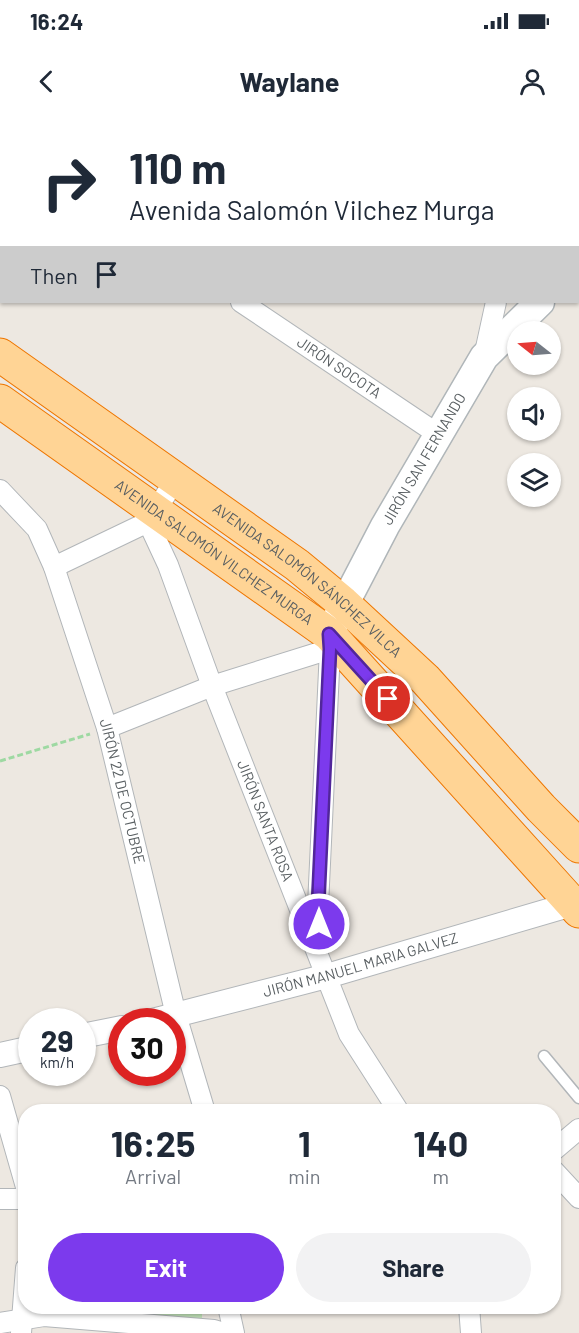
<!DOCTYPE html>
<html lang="en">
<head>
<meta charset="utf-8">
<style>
	:root { --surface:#fff; --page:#f2f2f3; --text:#1f2937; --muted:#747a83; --accent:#7c3aed }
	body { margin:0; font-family:Barlow,sans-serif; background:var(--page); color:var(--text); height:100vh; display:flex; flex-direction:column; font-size:22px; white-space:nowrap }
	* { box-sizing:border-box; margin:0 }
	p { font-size:20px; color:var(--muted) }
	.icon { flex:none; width:33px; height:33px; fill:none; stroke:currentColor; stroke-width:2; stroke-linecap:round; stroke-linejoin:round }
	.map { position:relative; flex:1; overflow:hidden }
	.side { position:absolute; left:18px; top:984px; width:543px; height:210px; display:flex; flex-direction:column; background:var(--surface); border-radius:24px; box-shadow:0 2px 4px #0004 }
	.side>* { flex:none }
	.banner { position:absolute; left:0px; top:0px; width:579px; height:183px; box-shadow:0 2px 4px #0004; background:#fff; color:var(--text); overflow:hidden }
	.needle { width:39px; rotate:287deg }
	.buttons { position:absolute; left:507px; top:201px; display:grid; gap:12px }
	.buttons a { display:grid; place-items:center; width:54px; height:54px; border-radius:50%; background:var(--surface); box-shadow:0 2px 4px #0004; font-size:30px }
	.speed { position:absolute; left:18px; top:888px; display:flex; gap:12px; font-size:30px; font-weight:700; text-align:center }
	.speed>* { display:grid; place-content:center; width:78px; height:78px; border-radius:50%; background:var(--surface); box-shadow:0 2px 4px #0004; line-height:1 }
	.speed small { font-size:15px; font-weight:400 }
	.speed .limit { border:9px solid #d22; background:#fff; color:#111 }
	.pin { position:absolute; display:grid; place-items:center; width:51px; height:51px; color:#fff; margin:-26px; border:3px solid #fff; border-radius:50%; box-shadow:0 2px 6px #0007 }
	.me { position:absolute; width:66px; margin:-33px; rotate:0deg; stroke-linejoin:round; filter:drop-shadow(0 0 4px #0008) }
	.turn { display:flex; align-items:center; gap:21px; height:126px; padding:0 30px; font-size:27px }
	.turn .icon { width:78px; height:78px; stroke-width:2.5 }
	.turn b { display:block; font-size:42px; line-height:51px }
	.then { display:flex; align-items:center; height:57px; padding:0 30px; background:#0003; gap:12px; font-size:22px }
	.eta { display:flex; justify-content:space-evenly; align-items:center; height:102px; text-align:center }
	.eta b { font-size:36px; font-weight:700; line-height:42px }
	.cta { display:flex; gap:12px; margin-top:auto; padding:12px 30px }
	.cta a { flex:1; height:69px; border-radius:36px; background:var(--accent); color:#fff; font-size:24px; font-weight:700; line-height:69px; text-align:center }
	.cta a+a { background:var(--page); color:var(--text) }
	.status { display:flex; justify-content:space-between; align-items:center; height:42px; padding:0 30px; background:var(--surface); direction:ltr }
	.status svg { height:16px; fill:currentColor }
	header { display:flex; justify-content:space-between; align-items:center; height:78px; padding:0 30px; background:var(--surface); font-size:27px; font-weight:700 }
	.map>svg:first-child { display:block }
</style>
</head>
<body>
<div class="status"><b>16:24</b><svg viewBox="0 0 49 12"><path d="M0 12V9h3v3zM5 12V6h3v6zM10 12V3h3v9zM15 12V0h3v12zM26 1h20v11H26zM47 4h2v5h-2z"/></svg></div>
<header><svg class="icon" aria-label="back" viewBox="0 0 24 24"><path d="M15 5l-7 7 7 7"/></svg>Waylane<svg class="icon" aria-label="person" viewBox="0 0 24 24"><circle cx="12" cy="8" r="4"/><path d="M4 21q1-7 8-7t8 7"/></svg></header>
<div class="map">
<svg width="579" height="1213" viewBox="0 0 579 1213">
	<rect width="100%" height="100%" fill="#ede8e1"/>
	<path fill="#c4e6bb" d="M80,1187h122v14z"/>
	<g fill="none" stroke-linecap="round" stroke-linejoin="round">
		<defs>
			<path id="service" d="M544,936l35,42"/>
			<g id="minor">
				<path d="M18,0l1,2"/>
				<path d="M344,0l3,2"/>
				<path d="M533,2v-2"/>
				<path d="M0,63h2"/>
				<path id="s1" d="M241,182l198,133"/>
				<path d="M484,237l12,-55"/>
				<path id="s2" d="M0,370l37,39 17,38 53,161 69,287 29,97"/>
				<path id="s3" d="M148,402l20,43 44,121 137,348 50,78"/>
				<path d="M54,447l94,-45 28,-43"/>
				<path d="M107,608l105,-42 118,-37"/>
				<path d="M320,825l-2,-39 12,-257 -1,-15"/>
				<path d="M0,976l26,91"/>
				<path d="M554,1030l25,-21"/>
				<path d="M554,1051l25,27"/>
				<path d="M0,1079h26"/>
				<path d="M228,1186l6,27"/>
				<path d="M469,1186l2,27"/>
				<path d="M0,1203l44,-7 170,14 10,3"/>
				<path d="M21,1213l5,-65"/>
			</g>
			<g id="tertiary">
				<path id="s4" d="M148,902l179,-46 245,-72"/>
				<path d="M82,916l40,-8"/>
				<path d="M0,935l32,-7"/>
			</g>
			<g id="secondary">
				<path d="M578,143l1,-1"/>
				<path id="s5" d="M334,504l51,-98 99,-169 56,-55"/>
			</g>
			<g id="trunk">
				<path id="s6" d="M0,235l297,210 46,38 82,76 116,129 38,38"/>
				<path id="s7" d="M0,281l329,233 250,277"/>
			</g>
		</defs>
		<use href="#service" stroke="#b2b6b9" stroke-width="13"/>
		<use href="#minor" stroke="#b2b6b9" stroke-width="22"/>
		<use href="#tertiary" stroke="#b2b6b9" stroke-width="26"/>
		<use href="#secondary" stroke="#b0b6b9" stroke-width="31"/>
		<use href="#trunk" stroke="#ee7600" stroke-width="35"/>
		<path stroke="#9ed9a2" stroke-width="3" stroke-dasharray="6 3" stroke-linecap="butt" d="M0,641l90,-27"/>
		<use href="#service" stroke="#fff" stroke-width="10"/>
		<use href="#minor" stroke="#fff" stroke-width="20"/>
		<use href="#tertiary" stroke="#fff" stroke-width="24"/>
		<use href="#secondary" stroke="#fff" stroke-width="28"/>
		<use href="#trunk" stroke="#ffd495" stroke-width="33"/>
	</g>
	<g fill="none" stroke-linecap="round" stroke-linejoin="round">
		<defs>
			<path id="route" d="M319,804l-1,-18 12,-257 -1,-15 59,65"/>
		</defs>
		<use href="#route" stroke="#51269a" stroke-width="15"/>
		<use href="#route" stroke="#7c3aed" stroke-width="10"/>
	</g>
	<g text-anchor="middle" stroke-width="4.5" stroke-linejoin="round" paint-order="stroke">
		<g font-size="15" fill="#595f62" stroke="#fff">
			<text dy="5" stroke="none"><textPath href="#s1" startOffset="118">JIRÓN SOCOTA</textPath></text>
			<text dy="5" stroke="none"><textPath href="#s5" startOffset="188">JIRÓN SAN FERNANDO</textPath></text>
			<text dy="5" stroke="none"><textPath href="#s7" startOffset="262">AVENIDA SALOMÓN VILCHEZ MURGA</textPath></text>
			<text dy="5" stroke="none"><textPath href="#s6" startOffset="381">AVENIDA SALOMÓN SÁNCHEZ VILCA</textPath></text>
			<text dy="5" stroke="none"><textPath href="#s2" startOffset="330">JIRÓN 22 DE OCTUBRE</textPath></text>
			<text dy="5" stroke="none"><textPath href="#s3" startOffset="321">JIRÓN SANTA ROSA</textPath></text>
			<text dy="5" stroke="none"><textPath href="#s4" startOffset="220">JIRÓN MANUEL MARIA GALVEZ</textPath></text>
		</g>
	</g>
</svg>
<div class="buttons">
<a><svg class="needle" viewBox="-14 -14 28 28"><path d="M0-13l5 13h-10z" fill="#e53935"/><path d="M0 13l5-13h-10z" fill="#747a83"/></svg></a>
<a><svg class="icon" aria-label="sound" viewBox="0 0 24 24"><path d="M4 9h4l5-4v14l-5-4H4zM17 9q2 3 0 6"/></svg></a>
<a><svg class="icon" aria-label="layers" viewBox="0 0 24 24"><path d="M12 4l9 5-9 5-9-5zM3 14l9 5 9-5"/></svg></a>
</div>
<div class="speed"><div>29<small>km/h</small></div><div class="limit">30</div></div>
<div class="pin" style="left:388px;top:579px;background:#d93025"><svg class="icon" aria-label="arrive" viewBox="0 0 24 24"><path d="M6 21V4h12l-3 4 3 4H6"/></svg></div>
<svg class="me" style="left:319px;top:804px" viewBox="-20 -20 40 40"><circle r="17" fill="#7c3aed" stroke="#fff" stroke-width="3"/><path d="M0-11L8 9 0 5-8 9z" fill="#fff"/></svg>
<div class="banner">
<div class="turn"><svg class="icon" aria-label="right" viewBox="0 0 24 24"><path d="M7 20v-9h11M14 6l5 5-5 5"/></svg><div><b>110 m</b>Avenida Salomón Vilchez Murga</div></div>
<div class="then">Then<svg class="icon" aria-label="arrive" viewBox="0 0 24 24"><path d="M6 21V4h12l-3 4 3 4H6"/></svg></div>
</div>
<section class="side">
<div class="eta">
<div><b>16:25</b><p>Arrival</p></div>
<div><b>1</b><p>min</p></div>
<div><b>140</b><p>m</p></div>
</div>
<div class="cta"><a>Exit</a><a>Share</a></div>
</section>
</div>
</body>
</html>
